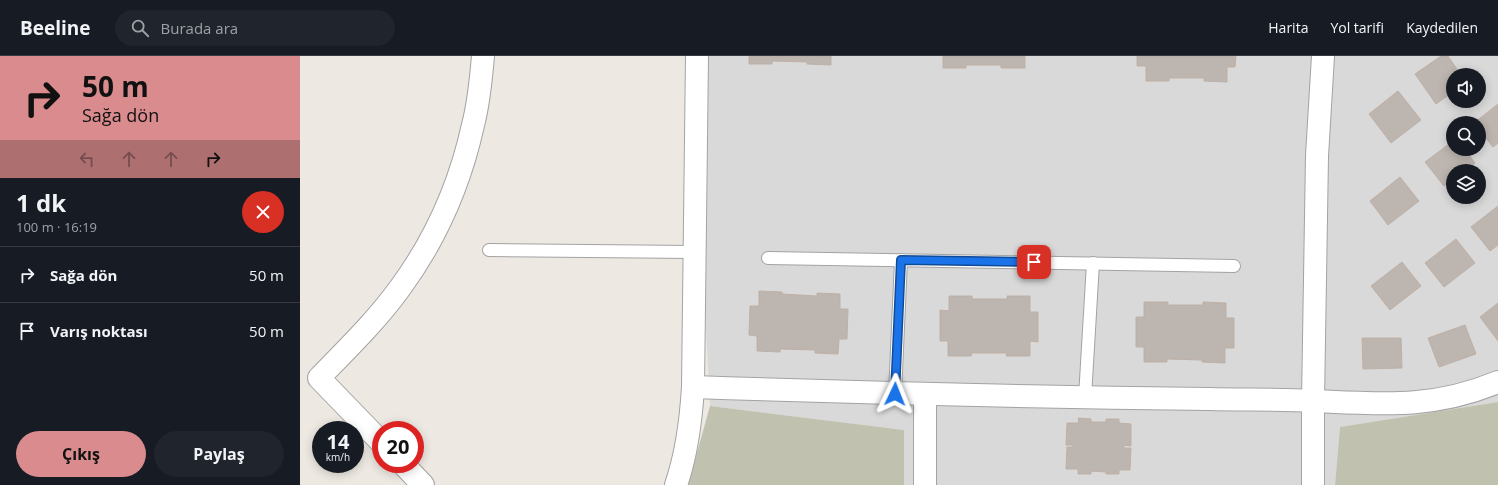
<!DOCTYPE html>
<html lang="tr">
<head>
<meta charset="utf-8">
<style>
	:root { --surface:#171b24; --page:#20242c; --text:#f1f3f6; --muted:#9ea1a6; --line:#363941; --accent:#da8b8e }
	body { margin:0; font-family:"Open Sans",sans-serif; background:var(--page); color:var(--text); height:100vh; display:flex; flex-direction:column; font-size:15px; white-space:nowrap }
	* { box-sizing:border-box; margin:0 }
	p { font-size:13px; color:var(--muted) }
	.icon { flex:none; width:22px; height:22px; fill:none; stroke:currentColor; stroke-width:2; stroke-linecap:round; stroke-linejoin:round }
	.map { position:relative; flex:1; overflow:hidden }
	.side { display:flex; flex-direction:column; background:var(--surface); width:300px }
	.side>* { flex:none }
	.banner { background:#da8b8e; color:#111; overflow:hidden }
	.fabs { position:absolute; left:1146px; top:12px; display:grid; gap:8px }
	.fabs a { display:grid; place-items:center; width:40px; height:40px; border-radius:50%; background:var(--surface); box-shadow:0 2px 10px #0003; font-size:20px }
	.speed { position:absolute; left:12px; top:365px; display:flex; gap:8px; font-size:20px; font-weight:700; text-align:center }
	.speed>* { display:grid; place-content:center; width:52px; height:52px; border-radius:50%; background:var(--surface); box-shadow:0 2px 10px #0003; line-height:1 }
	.speed small { font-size:10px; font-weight:400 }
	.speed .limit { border:6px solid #d22; background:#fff; color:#111 }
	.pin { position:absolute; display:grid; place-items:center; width:34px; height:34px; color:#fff; margin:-17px; border-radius:8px; box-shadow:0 2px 6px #0006 }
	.me { position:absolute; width:44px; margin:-22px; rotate:2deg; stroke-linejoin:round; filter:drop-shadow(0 0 3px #0008) }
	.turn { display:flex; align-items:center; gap:14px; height:84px; padding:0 16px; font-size:18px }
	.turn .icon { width:52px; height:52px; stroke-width:2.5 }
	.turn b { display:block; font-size:28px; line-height:34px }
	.lanes { display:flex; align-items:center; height:38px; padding:0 16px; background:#0003; justify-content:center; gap:20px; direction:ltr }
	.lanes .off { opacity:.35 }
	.round { display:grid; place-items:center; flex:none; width:42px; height:42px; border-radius:21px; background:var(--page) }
	.headline { display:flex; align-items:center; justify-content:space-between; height:68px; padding:0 16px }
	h1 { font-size:24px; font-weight:700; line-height:30px }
	.action { display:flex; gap:8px; margin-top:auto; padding:8px 16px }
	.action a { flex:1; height:46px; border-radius:24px; background:var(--accent); color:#111; font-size:16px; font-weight:700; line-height:46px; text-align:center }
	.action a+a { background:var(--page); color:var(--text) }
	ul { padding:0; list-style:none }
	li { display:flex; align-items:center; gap:12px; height:56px; padding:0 16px; border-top:1px solid var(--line) }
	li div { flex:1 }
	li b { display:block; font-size:15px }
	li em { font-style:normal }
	header { display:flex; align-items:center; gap:24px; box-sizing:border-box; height:56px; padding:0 20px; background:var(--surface); border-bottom:1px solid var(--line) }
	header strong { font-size:19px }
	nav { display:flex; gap:22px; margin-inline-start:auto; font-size:14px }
	.search { width:280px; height:36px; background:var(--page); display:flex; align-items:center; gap:10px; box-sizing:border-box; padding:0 14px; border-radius:22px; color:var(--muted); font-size:15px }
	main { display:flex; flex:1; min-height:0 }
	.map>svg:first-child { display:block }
</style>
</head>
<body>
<header>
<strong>Beeline</strong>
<div class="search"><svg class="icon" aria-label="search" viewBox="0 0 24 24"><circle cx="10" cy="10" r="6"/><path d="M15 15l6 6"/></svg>Burada ara</div>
<nav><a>Harita</a><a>Yol tarifi</a><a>Kaydedilen</a></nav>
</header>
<main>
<section class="side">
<div class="banner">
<div class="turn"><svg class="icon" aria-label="right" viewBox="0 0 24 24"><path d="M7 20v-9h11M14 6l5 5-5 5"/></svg><div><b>50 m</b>Sağa dön</div></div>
<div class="lanes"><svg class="icon off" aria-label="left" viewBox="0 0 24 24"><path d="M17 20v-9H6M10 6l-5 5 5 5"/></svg><svg class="icon off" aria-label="ahead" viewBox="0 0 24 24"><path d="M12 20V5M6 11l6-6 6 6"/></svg><svg class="icon off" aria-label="ahead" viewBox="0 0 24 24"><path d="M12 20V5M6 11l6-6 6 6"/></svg><svg class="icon" aria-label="right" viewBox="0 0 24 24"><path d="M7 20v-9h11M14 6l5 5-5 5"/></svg></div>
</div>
<div class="headline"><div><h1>1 dk</h1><p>100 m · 16:19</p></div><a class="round" style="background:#d93025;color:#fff"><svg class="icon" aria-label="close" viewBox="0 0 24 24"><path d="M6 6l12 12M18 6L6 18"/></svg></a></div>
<ul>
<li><svg class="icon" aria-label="right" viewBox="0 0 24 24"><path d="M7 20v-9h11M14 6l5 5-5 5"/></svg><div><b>Sağa dön</b></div><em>50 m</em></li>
<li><svg class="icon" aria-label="arrive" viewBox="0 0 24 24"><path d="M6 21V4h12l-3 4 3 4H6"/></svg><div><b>Varış noktası</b></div><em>50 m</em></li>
</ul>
<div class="action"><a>Çıkış</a><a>Paylaş</a></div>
</section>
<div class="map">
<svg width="1198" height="429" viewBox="0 0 1198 429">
	<rect width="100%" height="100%" fill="#ede9e2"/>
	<path fill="#dad9d9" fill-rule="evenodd" d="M392,0h806v346l-158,25 -5,58h-431v-55l-194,-24zM1153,19h26v26h-26zM1153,67h26v26h-26zM1153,115h26v26h-26z"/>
	<g fill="#c1c1af">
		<path d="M1198,346v83h-163l5,-58z"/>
		<path d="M410,350l194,24v55h-216z"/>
	</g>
	<g fill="#bdb5af" stroke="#beb0a6">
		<path d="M449,0h82v9l-24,-1v-2l-35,-1v3h-23z"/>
		<path d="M643,0h82v12h-24v-3h-35v3h-23z"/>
		<path d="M837,0h99l-1,11h-8v15l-23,-1v-3h-35v3h-23v-15h-9z"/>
		<path d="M1141,0h7l13,19h-8v17l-17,12 -21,-30z"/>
		<path d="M1098,35l23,29 -30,23 -22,-29z"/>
		<path d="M1198,48v39l-5,4 -14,-18v-6h-5z"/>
		<path d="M1153,85v8h11l11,14 -11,8h-11v9l-9,6 -19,-24z"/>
		<path d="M1100,121l19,24 -31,24 -18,-24z"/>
		<path d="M1198,150v39l-8,6 -19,-24z"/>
		<path d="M1156,183l19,24 -31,24 -19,-24z"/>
		<path d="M1102,206l19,24 -31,24 -19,-24z"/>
		<path d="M459,235l23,1v2l35,2v-3l23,1v15h8l-1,30h-8l-1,15 -23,-1v-3l-35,-1v3l-23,-1v-15l-8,-1 1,-29h9z"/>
		<path d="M649,240h23v3h35v-3h23v16h8v30l-8,-1v15h-24l1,-3h-35l-1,3h-23v-15h-8v-31l9,1z"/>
		<path d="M844,246h24v3h35v-3l23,1v15h8v30h-9v15l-23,-1v-2l-35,-1v3h-23v-15h-8v-30h8z"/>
		<path d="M1198,247v38l-18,-24z"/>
		<path d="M1165,269l11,29 -37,13 -11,-29z"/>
		<path d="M1062,282h39l1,30 -39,1z"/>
		<path d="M778,362l13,1v3h15v-3h13v4l12,1v22l-7,-1v3h7l-1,22h-11v4h-13v-2l-15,-1v3h-13v-5h-12l1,-22h6v-2h-7l1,-22h12z"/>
	</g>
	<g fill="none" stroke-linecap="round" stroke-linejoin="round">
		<defs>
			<g id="lane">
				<path d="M189,194l205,2"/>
				<path d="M468,202l466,8"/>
				<path d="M595,338l6,-134"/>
				<path d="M785,341l8,-134"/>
			</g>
			<g id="street">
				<path d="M393,331c172,6 344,10 516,12 35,1 70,0 105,2 69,3 119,8 184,-19"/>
				<path d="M625,339v90"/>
				<path d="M81,386l-62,-64c28,-29 58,-58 81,-90 36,-49 60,-104 73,-163 6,-22 8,-46 10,-69"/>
				<path d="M103,408l20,21"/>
				<path d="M376,429c11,-32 15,-64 17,-98l4,-331"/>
				<path d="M1013,429v-84l4,-245 6,-100"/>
			</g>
		</defs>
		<use href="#lane" stroke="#a3a3a3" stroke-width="14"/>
		<use href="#street" stroke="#a3a3a3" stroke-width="24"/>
		<use href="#lane" stroke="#fff" stroke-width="12"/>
		<use href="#street" stroke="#fff" stroke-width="22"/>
	</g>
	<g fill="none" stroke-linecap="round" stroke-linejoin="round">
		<defs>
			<path id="route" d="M595,338l6,-134 133,2"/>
		</defs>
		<use href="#route" stroke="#114b97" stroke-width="10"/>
		<use href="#route" stroke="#1a73e8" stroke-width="7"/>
	</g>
</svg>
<div class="fabs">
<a><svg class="icon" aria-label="sound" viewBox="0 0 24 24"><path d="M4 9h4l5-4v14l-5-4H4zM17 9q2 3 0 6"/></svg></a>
<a><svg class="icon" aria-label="search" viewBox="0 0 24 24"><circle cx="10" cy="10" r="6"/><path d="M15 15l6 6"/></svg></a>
<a><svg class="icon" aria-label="layers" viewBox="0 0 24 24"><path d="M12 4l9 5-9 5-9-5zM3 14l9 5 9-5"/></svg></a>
</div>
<div class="speed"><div>14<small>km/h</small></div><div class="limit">20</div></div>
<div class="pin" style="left:734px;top:206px;background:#d93025"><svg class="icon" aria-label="arrive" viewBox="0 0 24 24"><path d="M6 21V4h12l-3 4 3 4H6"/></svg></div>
<svg class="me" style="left:595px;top:338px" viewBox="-20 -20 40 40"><path d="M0-17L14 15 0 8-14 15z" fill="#1a73e8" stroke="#fff" stroke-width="4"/></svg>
</div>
</main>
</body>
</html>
